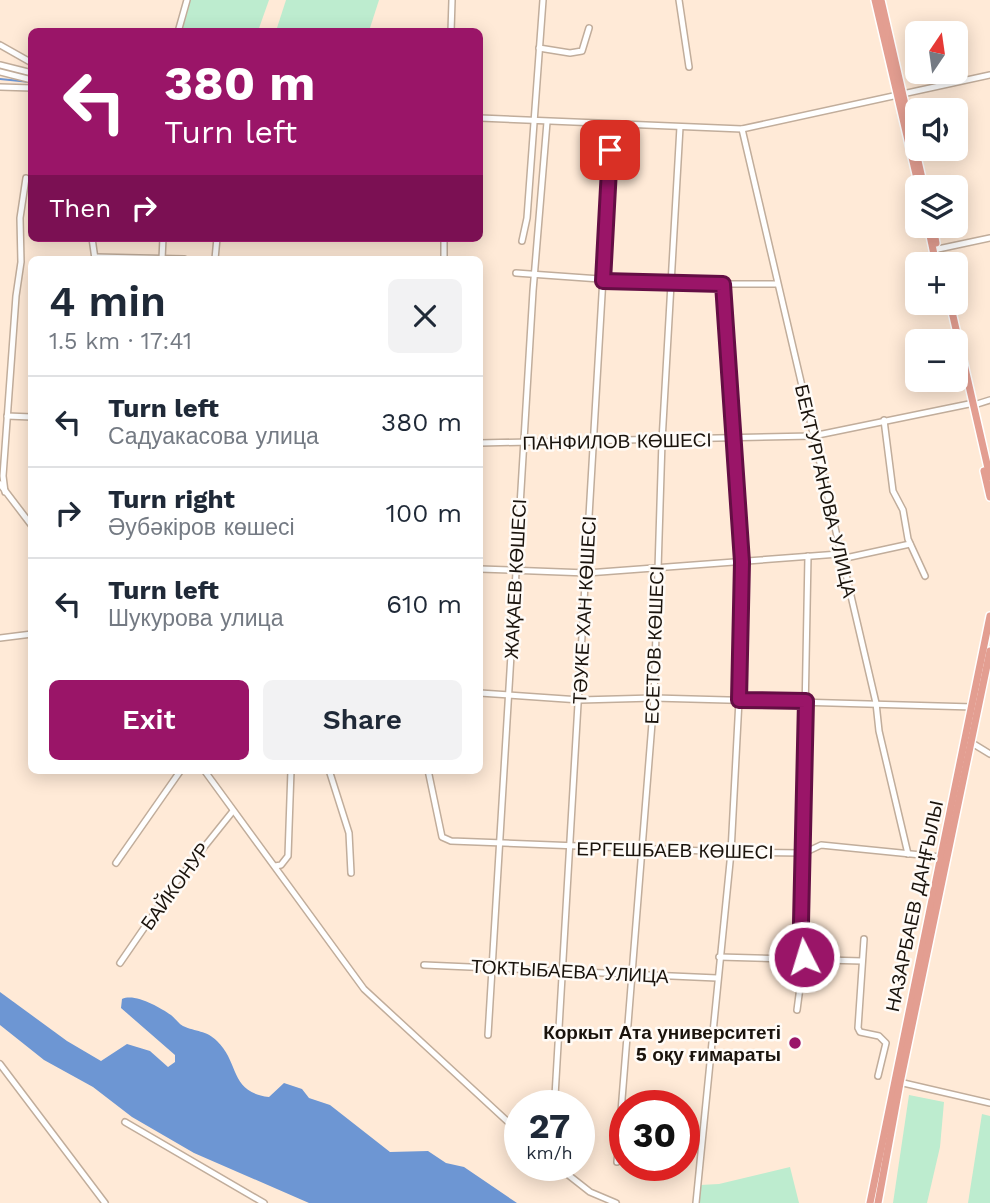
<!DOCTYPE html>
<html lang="en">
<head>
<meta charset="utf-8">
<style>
	:root { --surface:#fff; --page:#f2f2f3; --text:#1f2937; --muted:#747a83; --line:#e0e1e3; --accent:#9a1568 }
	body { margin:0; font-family:"Work Sans",sans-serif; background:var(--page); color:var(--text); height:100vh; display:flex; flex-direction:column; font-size:26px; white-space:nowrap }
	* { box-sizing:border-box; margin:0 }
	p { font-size:23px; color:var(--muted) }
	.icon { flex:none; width:38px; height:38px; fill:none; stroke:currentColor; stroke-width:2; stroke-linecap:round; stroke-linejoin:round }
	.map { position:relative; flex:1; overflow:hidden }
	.sheet { position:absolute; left:28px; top:256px; width:455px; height:518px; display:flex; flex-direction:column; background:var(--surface); border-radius:10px; box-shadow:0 4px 18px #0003 }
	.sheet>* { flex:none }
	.guide { position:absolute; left:28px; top:28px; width:455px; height:214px; border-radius:10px; box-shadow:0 4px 18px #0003; background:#9a1568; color:#fff; overflow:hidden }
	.needle { width:46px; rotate:13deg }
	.fabs { position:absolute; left:905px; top:21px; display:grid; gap:14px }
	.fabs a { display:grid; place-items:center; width:63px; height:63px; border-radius:10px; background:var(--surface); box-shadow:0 4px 18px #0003; font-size:35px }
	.speed { position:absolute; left:504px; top:1090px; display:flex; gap:14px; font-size:35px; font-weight:700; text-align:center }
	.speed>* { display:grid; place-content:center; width:91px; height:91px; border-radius:50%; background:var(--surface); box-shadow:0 4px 18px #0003; line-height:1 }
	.speed small { font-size:18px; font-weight:400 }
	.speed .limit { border:10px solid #d22; background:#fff; color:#111 }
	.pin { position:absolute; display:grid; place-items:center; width:60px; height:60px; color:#fff; margin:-30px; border-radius:14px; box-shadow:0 4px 10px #0006 }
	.me { position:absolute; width:77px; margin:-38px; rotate:355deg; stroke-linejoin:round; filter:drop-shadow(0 0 5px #0008) }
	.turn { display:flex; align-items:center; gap:24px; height:147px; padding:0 21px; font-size:32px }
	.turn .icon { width:91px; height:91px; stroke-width:2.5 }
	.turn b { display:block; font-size:49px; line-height:60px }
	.then { display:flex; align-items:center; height:66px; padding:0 21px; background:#0003; gap:14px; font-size:26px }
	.round { display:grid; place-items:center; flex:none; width:74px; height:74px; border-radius:10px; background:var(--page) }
	.headline { display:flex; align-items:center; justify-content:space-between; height:119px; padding:0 21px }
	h1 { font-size:42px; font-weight:600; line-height:52px }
	.cta { display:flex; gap:14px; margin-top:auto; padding:14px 21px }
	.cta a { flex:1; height:80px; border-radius:10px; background:var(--accent); color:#fff; font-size:28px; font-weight:600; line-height:80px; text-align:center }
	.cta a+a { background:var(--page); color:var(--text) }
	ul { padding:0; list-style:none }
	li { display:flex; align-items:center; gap:21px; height:91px; padding:0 21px; border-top:2px solid var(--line) }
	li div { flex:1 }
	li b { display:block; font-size:26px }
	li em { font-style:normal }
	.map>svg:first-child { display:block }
</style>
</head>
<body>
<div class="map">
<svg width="990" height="1203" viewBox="0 0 990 1203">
	<rect width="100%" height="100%" fill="#ffead7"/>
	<g fill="#bdeccf">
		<path d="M189,0h80l-11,31 -77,1z"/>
		<path d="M286,0h93l-10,31h-93z"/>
		<path d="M909,1095l35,7 -4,45 -13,56h-34z"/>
		<path d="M982,1114l8,2v87h-22z"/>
		<path d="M790,1167l9,36h-99v-18l19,-1z"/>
	</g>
	<path fill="#6d96d3" d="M0,992l67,49 34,20 26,-17 23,7 18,16 7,-5v-7l-54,-47 1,-9c13,-6 37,8 49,16 4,3 8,9 12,11 13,6 23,4 34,15 23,22 12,51 52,56l15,-14 18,6 7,9 21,7 60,47 38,-1 18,12 18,4 53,36h-208l-115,-50 -62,-36 -39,-30 -49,-27 -44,-35z"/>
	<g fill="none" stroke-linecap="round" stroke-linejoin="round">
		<path stroke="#6d96d3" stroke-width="2" d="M0,79l30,3"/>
		<defs>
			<g id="minor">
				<path d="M679,0l10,67"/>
				<path d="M178,32l9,-32"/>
				<path d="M451,32l1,-32"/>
				<path d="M0,45l32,18"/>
				<path d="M539,48l31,5 12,-2 7,-23"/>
				<path d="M0,65l32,8"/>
				<path d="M0,72l32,8"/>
				<path d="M0,87l32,1"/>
				<path d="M480,118l262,11 248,-54"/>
				<path d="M742,129l134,574 3,28 29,123"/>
				<path d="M92,238l3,21"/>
				<path d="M522,241l5,-23 16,-218"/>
				<path d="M938,249l52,-11"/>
				<path d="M95,257l89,2"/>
				<path d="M162,259l1,-21"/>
				<path d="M215,259l2,-21"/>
				<path d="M444,259v-21"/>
				<path d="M516,273l154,11h107"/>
				<path d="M974,405l16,-5"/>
				<path d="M7,416l25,1"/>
				<path d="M884,420l9,71 10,19 5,29 17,37"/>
				<path d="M480,443l333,-7 156,-32"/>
				<path d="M0,484l32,42"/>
				<path d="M5,492l-2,-16 13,-180 5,-34 -1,-44 6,-40"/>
				<path d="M841,559l69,-15"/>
				<path d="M480,569l107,4 252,-19"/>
				<path d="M0,638l32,-4"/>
				<path d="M480,693l100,7 74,-2 319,9"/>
				<path d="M972,743l18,11"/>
				<path d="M204,770l160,219 156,144"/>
				<path d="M329,770l20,63 2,40"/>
				<path d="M428,770l14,67 9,4 280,11 73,1 17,-8 120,12"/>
				<path d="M116,863l65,-93"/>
				<path d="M275,866l6,-1 7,-9 3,-86"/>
				<path d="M864,939l-6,89 2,4 19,4 7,7 -8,33"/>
				<path d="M719,957l143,4"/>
				<path d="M120,963l53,-77 60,-75"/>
				<path d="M424,965l293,13"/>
				<path d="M797,1010l7,-53 -3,-34 7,-367"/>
				<path d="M488,1035l45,-744 14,-169"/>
				<path d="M0,1064l105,139"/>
				<path d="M899,1082l91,21"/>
				<path d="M555,1096l57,-972"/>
				<path d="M125,1122l139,81"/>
				<path d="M617,1162l37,-464 8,-257 18,-314"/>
				<path d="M557,1166l33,26 26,11"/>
				<path d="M696,1203l35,-351 8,-152 3,-138 -19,-278"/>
			</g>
			<g id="major">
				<path d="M875,0l44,187"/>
				<path d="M881,0l43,187"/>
				<path d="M928,226l8,38"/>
				<path d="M933,226l3,17"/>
				<path d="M950,303l40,174"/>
				<path d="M984,471l6,26"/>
				<path d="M870,1203l120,-587"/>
				<path d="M878,1203l22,-120 90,-432"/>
			</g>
		</defs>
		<use href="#minor" stroke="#c1ad9b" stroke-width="8"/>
		<use href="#major" stroke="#fff" stroke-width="10"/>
		<use href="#minor" stroke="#fff" stroke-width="5"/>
		<use href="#major" stroke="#e39e91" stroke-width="7"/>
	</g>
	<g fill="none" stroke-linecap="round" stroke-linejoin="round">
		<defs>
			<path id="route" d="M610,150l-7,131 120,3 19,278 -3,138 67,1 -5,222 3,34"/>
		</defs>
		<use href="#route" stroke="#640e44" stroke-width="18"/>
		<use href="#route" stroke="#9a1568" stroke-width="12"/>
	</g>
	<circle fill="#9a1568" stroke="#fffbf7" stroke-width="2.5" cx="795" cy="1043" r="7"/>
	<g text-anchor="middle" stroke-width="5" stroke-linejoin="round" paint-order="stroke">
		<g font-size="19" fill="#1a130c" stroke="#fffbf7">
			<text transform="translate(617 441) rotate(-1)" y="7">ПАНФИЛОВ КӨШЕСІ</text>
			<text transform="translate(826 491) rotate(77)" y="7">БЕКТУРГАНОВА УЛИЦА</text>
			<text transform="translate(515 579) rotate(-87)" y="7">ЖАҚАЕВ КӨШЕСІ</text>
			<text transform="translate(584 610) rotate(-87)" y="7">ТӘУКЕ ХАН КӨШЕСІ</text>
			<text transform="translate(654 645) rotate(-88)" y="7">ЕСЕТОВ КӨШЕСІ</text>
			<text transform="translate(675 850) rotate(1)" y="7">ЕРГЕШБАЕВ КӨШЕСІ</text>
			<text transform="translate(175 886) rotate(-54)" y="7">БАЙКОНУР</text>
			<text transform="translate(914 906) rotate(-78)" y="7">НАЗАРБАЕВ ДАҢҒЫЛЫ</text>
			<text transform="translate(570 971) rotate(3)" y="7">ТОКТЫБАЕВА УЛИЦА</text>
		</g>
		<g font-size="19" font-weight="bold" fill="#1a130c" stroke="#fffbf7" text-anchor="end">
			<text x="781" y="1039">Коркыт Ата университеті<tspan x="781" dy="22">5 оқу ғимараты</tspan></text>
		</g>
	</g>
</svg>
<div class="fabs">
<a><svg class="needle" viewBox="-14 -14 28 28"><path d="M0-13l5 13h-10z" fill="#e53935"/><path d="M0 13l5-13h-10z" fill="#747a83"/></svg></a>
<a><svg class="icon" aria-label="sound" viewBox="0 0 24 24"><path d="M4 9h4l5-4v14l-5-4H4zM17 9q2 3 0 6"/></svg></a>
<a><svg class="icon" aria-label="layers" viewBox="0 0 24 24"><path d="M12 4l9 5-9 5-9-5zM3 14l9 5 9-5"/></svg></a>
<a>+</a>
<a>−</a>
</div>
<div class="speed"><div>27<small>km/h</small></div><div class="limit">30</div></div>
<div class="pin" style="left:610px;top:150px;background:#d93025"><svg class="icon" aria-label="arrive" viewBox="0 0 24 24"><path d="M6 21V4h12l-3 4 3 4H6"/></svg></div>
<svg class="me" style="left:804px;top:957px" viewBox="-20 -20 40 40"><circle r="17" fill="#9a1568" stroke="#fff" stroke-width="3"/><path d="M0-11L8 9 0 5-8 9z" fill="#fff"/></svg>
<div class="guide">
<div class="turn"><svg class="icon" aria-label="left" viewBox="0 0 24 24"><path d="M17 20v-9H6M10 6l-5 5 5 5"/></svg><div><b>380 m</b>Turn left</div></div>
<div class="then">Then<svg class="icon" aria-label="right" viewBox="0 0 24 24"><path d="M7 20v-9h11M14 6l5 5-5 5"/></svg></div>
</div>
<section class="sheet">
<div class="headline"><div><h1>4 min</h1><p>1.5 km · 17:41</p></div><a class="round"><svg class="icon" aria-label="close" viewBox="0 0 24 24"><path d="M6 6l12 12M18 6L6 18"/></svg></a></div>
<ul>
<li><svg class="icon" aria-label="left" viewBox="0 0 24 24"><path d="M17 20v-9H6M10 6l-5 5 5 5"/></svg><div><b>Turn left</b><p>Садуакасова улица</p></div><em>380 m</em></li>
<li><svg class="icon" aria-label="right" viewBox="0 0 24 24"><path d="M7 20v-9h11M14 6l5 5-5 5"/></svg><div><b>Turn right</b><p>Әубәкіров көшесі</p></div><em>100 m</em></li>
<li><svg class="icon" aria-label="left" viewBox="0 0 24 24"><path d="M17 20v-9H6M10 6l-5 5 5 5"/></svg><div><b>Turn left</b><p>Шукурова улица</p></div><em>610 m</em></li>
</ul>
<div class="cta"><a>Exit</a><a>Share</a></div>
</section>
</div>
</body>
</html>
